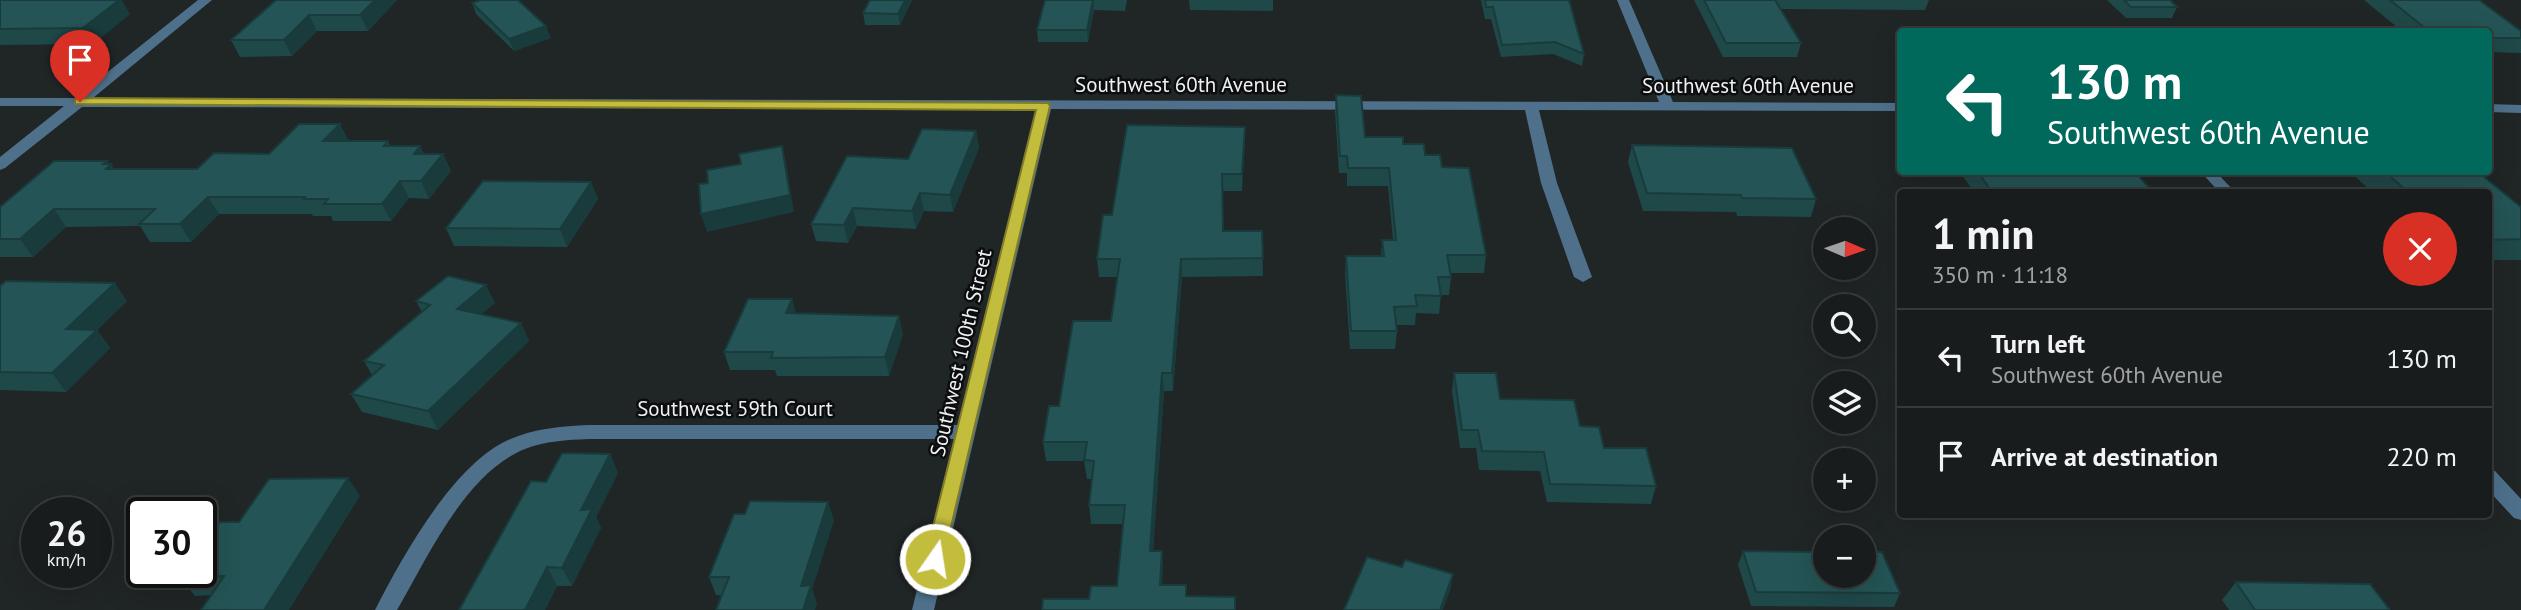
<!DOCTYPE html>
<html lang="en">
<head>
<meta charset="utf-8">
<style>
	:root { --surface:#181c1c; --page:#252929; --text:#f1f3f6; --muted:#9fa1a3; --line:#363a3b }
	body { margin:0; font-family:"PT Sans",sans-serif; background:var(--page); color:var(--text); height:100vh; display:flex; flex-direction:column; font-size:26px; white-space:nowrap }
	* { box-sizing:border-box; margin:0 }
	p { font-size:23px; color:var(--muted) }
	.icon { flex:none; width:38px; height:38px; fill:none; stroke:currentColor; stroke-width:2; stroke-linecap:round; stroke-linejoin:round }
	.map { position:relative; flex:1; overflow:hidden }
	.drawer { position:absolute; left:1897px; top:189px; width:595px; height:329px; display:flex; flex-direction:column; background:var(--surface); border-radius:7px; box-shadow:0 7px 28px #0002,0 0 0 2px var(--line) }
	.drawer>* { flex:none }
	.top-card { position:absolute; left:1897px; top:28px; width:595px; height:147px; border-radius:7px; box-shadow:0 7px 28px #0002,0 0 0 2px var(--line); background:#00695c; color:#fff; overflow:hidden }
	.needle { width:46px; rotate:92deg }
	.controls { position:absolute; left:1813px; top:217px; display:grid; gap:14px }
	.controls a { display:grid; place-items:center; width:63px; height:63px; border-radius:50%; background:var(--surface); box-shadow:0 7px 28px #0002,0 0 0 2px var(--line); font-size:35px }
	.speed { position:absolute; left:21px; top:497px; display:flex; gap:14px; font-size:35px; font-weight:700; text-align:center }
	.speed>* { display:grid; place-content:center; width:91px; height:91px; border-radius:50%; background:var(--surface); box-shadow:0 7px 28px #0002,0 0 0 2px var(--line); line-height:1 }
	.speed small { font-size:18px; font-weight:400 }
	.speed .limit { border:4px solid #111; border-radius:10px; background:#fff; color:#111 }
	.pin { position:absolute; display:grid; place-items:center; width:60px; height:60px; color:#fff; margin:-72px -30px; border-radius:50% 50% 50% 0; rotate:-45deg; box-shadow:0 0 7px #0007 }
	.pin .icon { rotate:45deg }
	.me { position:absolute; width:77px; margin:-38px; rotate:13deg; stroke-linejoin:round; filter:drop-shadow(0 0 5px #0008) }
	.turn { display:flex; align-items:center; gap:24px; height:147px; padding:0 35px; font-size:32px }
	.turn .icon { width:91px; height:91px; stroke-width:2.5 }
	.turn b { display:block; font-size:49px; line-height:60px }
	.round { display:grid; place-items:center; flex:none; width:74px; height:74px; border-radius:37px; background:var(--page) }
	.overview { display:flex; align-items:center; justify-content:space-between; height:119px; padding:0 35px }
	h1 { font-size:42px; font-weight:600; line-height:52px }
	ul { padding:0; list-style:none }
	li { display:flex; align-items:center; gap:21px; height:98px; padding:0 35px; border-top:2px solid var(--line) }
	li div { flex:1 }
	li b { display:block; font-size:26px }
	li em { font-style:normal }
	.map>svg:first-child { display:block }
</style>
</head>
<body>
<div class="map">
<svg width="2521" height="610" viewBox="0 0 2521 610">
	<rect width="100%" height="100%" fill="#202526"/>
	<g fill="none" stroke-linecap="round" stroke-linejoin="round">
		<g fill="#4e708b" fill-rule="evenodd">
			<path d="M198,0h14l-119,98 1566,4 -42,-102h12l44,102 227,1v8l-361,-1 18,73 35,94 -9,5 -9,-5 -33,-94 -16,-73 -474,-1 -117,501h-22l42,-171h-366c-21,1 -43,2 -63,10 -60,24 -97,108 -128,161h-22c27,-53 76,-141 129,-168 26,-13 56,-16 84,-17h370l78,-316 -954,-2 -77,61 -5,2v-13l64,-51h-64v-8h75z"/>
			<path d="M2488,104l33,1v8l-33,-1z"/>
			<path d="M2201,172h15l19,20h-16z"/>
			<path d="M2488,469l7,2 26,28v21l-7,-2 -26,-28z"/>
		</g>
	</g>
	<g fill="#1f4849">
		<path d="M0,0l130,14 -37,30 -93,1z"/>
		<path d="M276,0h121l-29,31h-51l-25,25 -52,1 -9,-17z"/>
		<path d="M870,0h42l-12,25h-35l-2,-12z"/>
		<path d="M1045,0h82l-2,11 -31,-1 -6,32h-50l-1,-12z"/>
		<path d="M1189,0h84v11l-83,-1z"/>
		<path d="M1481,0h88l15,54 -2,12 -29,-12 -52,3 -10,-38h-6z"/>
		<path d="M1694,0h235l-4,10 -145,-1 21,34 -4,14h-74z"/>
		<path d="M2107,0h63l7,7 -5,11h-46z"/>
		<path d="M2364,0h115l42,31v22l-33,-1v-20h-85z"/>
		<path d="M472,3l79,35 -37,13 -38,-37z"/>
		<path d="M1336,95l29,42 38,7 22,11 17,12 44,88 -2,18h-34l1,4 -2,18h-8l-2,19 -23,-1 -1,12h-19l1,6 -2,18h-45l-5,-75 1,-18h35l1,-16h11l-5,-54h-41v-13h-8l-4,-61z"/>
		<path d="M1245,127l-3,64h-19v40h39l1,45 -81,1 -9,114h-9l-11,160h9l1,18 -74,30 28,-13 7,-62h-33l-2,-19 3,-26h-5l-3,-18h-38l-3,-19 16,-36 52,-85 7,-44h-19l-2,-18 15,-44z"/>
		<path d="M976,131l3,17 -26,64 -29,-1 -8,18 -59,-3 -9,17 -32,-2 -5,-17 97,-65z"/>
		<path d="M348,141h40l2,5h30l4,8h19l8,17 -22,28 -20,-1 -18,23h-58l-2,-5h-18l-1,-2h-93l-28,28h-41l-10,-16 -74,1 -33,30h-33v-50l107,-46 7,8h83l72,-15 80,-13z"/>
		<path d="M1632,145l184,54 -5,18 -74,-1 -1,-4 -93,-1 -15,-49z"/>
		<path d="M1964,172h171l18,20h-179l-12,-17z"/>
		<path d="M2330,172h148l43,35v53h-33v-68h-116l-22,-20z"/>
		<path d="M591,182l7,17 -31,48 -113,-1 -8,-18z"/>
		<path d="M0,286l127,15 -30,29 13,18 -44,44 -66,-2z"/>
		<path d="M792,299l4,15 107,20 -14,42h-112l-2,-6h-45l-6,-18z"/>
		<path d="M416,301l79,2 -14,11 40,9 8,18 -91,89 -76,-18 -11,-18 21,-19 -8,-14 58,-49z"/>
		<path d="M1454,373l46,26 80,27 24,22 52,38 -5,18 -104,-2 -7,-31 -61,-1 -3,-22h-16l-8,-57z"/>
		<path d="M610,454l8,19 -22,44 5,11 -29,58h-15l-12,24h-86l87,-128z"/>
		<path d="M360,496l-149,99 -16,1 -15,-19 59,-55z"/>
		<path d="M834,520l-22,69 5,15 -101,-9 -7,-18z"/>
		<path d="M1743,551l157,42 -6,14 -143,-1 -13,-41z"/>
		<path d="M2236,582l154,28h-161l-7,-10z"/>
	</g>
	<g fill="#193b3c">
		<path d="M119,0h3l8,14 -37,30 -10,-16z"/>
		<path d="M375,0h22l-29,31 -8,-16z"/>
		<path d="M905,0h7l-12,25 -2,-11z"/>
		<path d="M1093,0l1,10 -6,32 -1,-12z"/>
		<path d="M309,15l8,16 -25,25 -8,-16z"/>
		<path d="M546,26l5,12 -37,13 -5,-12z"/>
		<path d="M340,124l9,17 -17,17 -9,-17z"/>
		<path d="M1245,127v17l-3,47v-17z"/>
		<path d="M976,131l3,17 -26,64 -3,-17z"/>
		<path d="M420,146l8,17 -14,-9z"/>
		<path d="M782,146l4,17 8,49 -87,20 -6,-18z"/>
		<path d="M443,154l8,17 -22,28 -8,-18z"/>
		<path d="M107,161l3,4 1,-1 12,18 -20,-18z"/>
		<path d="M400,181l9,17 -18,23 -9,-17z"/>
		<path d="M591,182l7,17 -31,48 -7,-18z"/>
		<path d="M920,193l4,18 -8,18 -4,-18z"/>
		<path d="M208,197l11,17 -28,28 -11,-18z"/>
		<path d="M853,208l4,18 -9,17 -4,-18z"/>
		<path d="M54,209l12,18 -33,30 -13,-18z"/>
		<path d="M1181,259l1,18 -9,114 -1,-18z"/>
		<path d="M115,283l12,18 -30,29 13,18 -44,44 -14,-19 14,-44z"/>
		<path d="M486,285l9,18 -29,24 -9,-18z"/>
		<path d="M792,299l5,18 -11,-4z"/>
		<path d="M899,316l4,18 -14,42 -4,-19z"/>
		<path d="M521,323l8,18 -91,89 -10,-19z"/>
		<path d="M1162,373l2,18 -12,178 -2,-18z"/>
		<path d="M610,454l8,19 -22,44 5,11 -29,58 -10,-18 19,-58z"/>
		<path d="M348,478l12,18 -71,114h-25z"/>
		<path d="M828,502l6,18 -22,69 5,15 -2,6h-12l-2,-24z"/>
		<path d="M1162,551l1,18 -2,35 -1,-19z"/>
		<path d="M547,567l10,19 -12,24h-20z"/>
		<path d="M1453,574l-2,14 -8,22h-3z"/>
	</g>
	<g fill="#245455" stroke="#193b3c" stroke-width="2">
		<path d="M0,0h119l-36,28 -83,1z"/>
		<path d="M276,0h99l-15,15h-51l-25,25h-53z"/>
		<path d="M481,0h37l28,26 -37,13 -37,-36z"/>
		<path d="M870,0h35l-7,14 -35,-1z"/>
		<path d="M1045,0h48l-6,30h-50z"/>
		<path d="M1485,0h84l15,54 -29,-12 -53,3 -9,-38h-7z"/>
		<path d="M1704,0h71l26,43h-75z"/>
		<path d="M2124,0h46l7,7h-46z"/>
		<path d="M2390,0h89l42,31v7h-33v-6h-58z"/>
		<path d="M1336,95l25,1 4,41h38v7h21l1,11h15l2,12 27,1 17,87h-39l4,22h-13l3,19 -26,-1 2,11 -23,1 3,24h-46l-5,-75h38l-2,-16h14l-7,-72h-41l-1,-12h-7z"/>
		<path d="M299,124h41l-17,17h65l-4,5h36l-6,8h29l-22,27h-21l-18,23h-58l4,-5h-24l1,-2h-97l-28,27h-41l16,-15h-101l-34,30h-20v-32l54,-46h53l-4,3h8l-5,5h91l17,-16 55,1z"/>
		<path d="M1127,125l118,2 -3,47h-20l1,57h39l1,27 -82,1 -9,114h-10l-12,178h12l-2,34h26v11l49,1v13h-193l1,-11h46l2,-13h26l8,-81h-36l5,-44 -10,-1 3,-18h-44l6,-36h10l14,-85h38l9,-62h-23l6,-44h9z"/>
		<path d="M922,129l54,2 -26,64 -30,-2 -8,18 -59,-3 -9,17 -33,-1 36,-68 61,3z"/>
		<path d="M1632,145l160,3 24,51 -74,-1 -1,-3 -94,-2z"/>
		<path d="M782,146l8,49 -89,19 -2,-30 9,-1 -1,-13 34,-6 -2,-10z"/>
		<path d="M1978,172h157l18,20h-161z"/>
		<path d="M2385,172h93l43,35v32l-33,1v-48h-80z"/>
		<path d="M483,181l108,1 -31,47 -114,-1z"/>
		<path d="M448,276l38,9 -29,24 64,14 -93,88 -77,-17 33,-29 -20,-4 66,-56 -14,-4z"/>
		<path d="M6,281l109,2 -49,46 31,1 -45,43 -52,-1v-86z"/>
		<path d="M748,299h44l-6,14 113,3 -14,41 -114,1 2,-6h-49z"/>
		<path d="M1454,373h42l4,26 74,1 6,26 19,1 5,21h42l10,38 -106,-2 -6,-32 -62,-1 -4,-21h-16z"/>
		<path d="M562,453l48,1 -29,56 11,-1 -30,59 -15,-1 -22,43h-66l72,-129 15,1z"/>
		<path d="M348,478l-84,132h-63l23,-34 -44,1 4,-5h17v-24l19,-26h19l30,-43z"/>
		<path d="M750,501l78,1 -27,84 10,-1 -8,25h-87l13,-33h-20l25,-63h11z"/>
		<path d="M1743,551l82,1v24h39v-24h18l18,41 -144,-1z"/>
		<path d="M1367,557l35,10 3,-7 48,14 -13,36h-96z"/>
		<path d="M2236,582l134,2 20,26h-135z"/>
	</g>
	<path fill="#c3bd3e" stroke="#7f7b28" stroke-width="2" d="M80,98l968,5 2,3 -108,459 -7,2 -7,-2 -3,-6 111,-449 -961,-6v-5z"/>
	<g text-anchor="middle" stroke-width="5" stroke-linejoin="round" paint-order="stroke">
		<g font-size="21" fill="#eef1f3" stroke="#0b0d0e">
			<text x="1181" y="92">Southwest 60th Avenue</text>
			<text x="1748" y="93">Southwest 60th Avenue</text>
			<text transform="translate(961 353) rotate(-77)" y="7">Southwest 100th Street</text>
			<text x="735" y="416">Southwest 59th Court</text>
		</g>
	</g>
</svg>
<div class="controls">
<a><svg class="needle" viewBox="-14 -14 28 28"><path d="M0-13l5 13h-10z" fill="#e53935"/><path d="M0 13l5-13h-10z" fill="#9fa1a3"/></svg></a>
<a><svg class="icon" aria-label="search" viewBox="0 0 24 24"><circle cx="10" cy="10" r="6"/><path d="M15 15l6 6"/></svg></a>
<a><svg class="icon" aria-label="layers" viewBox="0 0 24 24"><path d="M12 4l9 5-9 5-9-5zM3 14l9 5 9-5"/></svg></a>
<a>+</a>
<a>−</a>
</div>
<div class="speed"><div>26<small>km/h</small></div><div class="limit">30</div></div>
<div class="pin" style="left:80px;top:102px;background:#d93025"><svg class="icon" aria-label="arrive" viewBox="0 0 24 24"><path d="M6 21V4h12l-3 4 3 4H6"/></svg></div>
<svg class="me" style="left:935px;top:559px" viewBox="-20 -20 40 40"><circle r="17" fill="#c3bd3e" stroke="#fff" stroke-width="3"/><path d="M0-11L8 9 0 5-8 9z" fill="#fff"/></svg>
<div class="top-card">
<div class="turn"><svg class="icon" aria-label="left" viewBox="0 0 24 24"><path d="M17 20v-9H6M10 6l-5 5 5 5"/></svg><div><b>130 m</b>Southwest 60th Avenue</div></div>
</div>
<section class="drawer">
<div class="overview"><div><h1>1 min</h1><p>350 m · 11:18</p></div><a class="round" style="background:#d93025;color:#fff"><svg class="icon" aria-label="close" viewBox="0 0 24 24"><path d="M6 6l12 12M18 6L6 18"/></svg></a></div>
<ul>
<li><svg class="icon" aria-label="left" viewBox="0 0 24 24"><path d="M17 20v-9H6M10 6l-5 5 5 5"/></svg><div><b>Turn left</b><p>Southwest 60th Avenue</p></div><em>130 m</em></li>
<li><svg class="icon" aria-label="arrive" viewBox="0 0 24 24"><path d="M6 21V4h12l-3 4 3 4H6"/></svg><div><b>Arrive at destination</b></div><em>220 m</em></li>
</ul>
</section>
</div>
</body>
</html>
